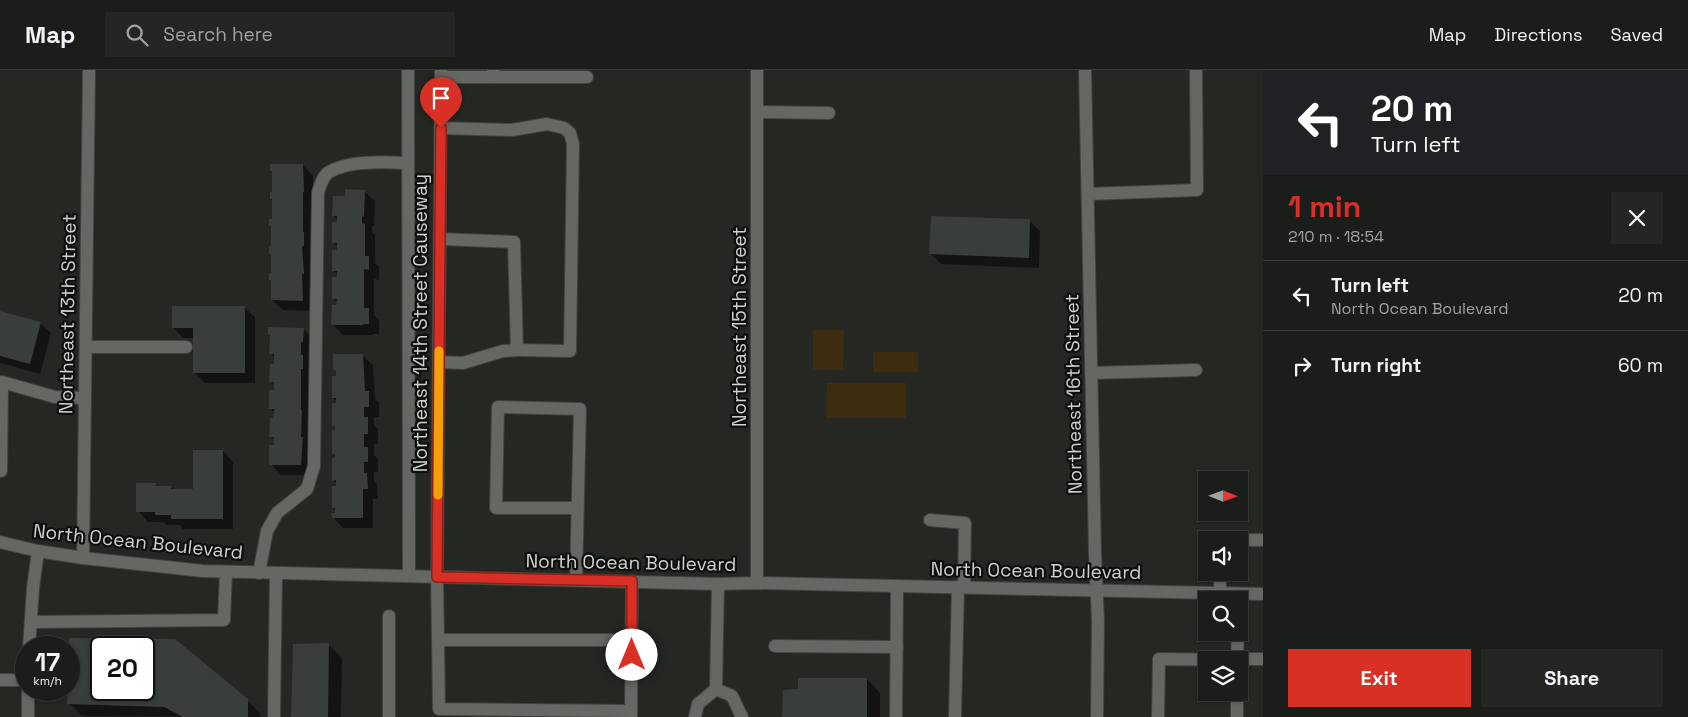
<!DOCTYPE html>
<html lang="en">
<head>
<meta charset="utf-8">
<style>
	:root { --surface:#1b1d1a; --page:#242623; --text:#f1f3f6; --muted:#a0a2a2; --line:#393b39; --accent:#d93025 }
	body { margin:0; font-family:"Space Grotesk",sans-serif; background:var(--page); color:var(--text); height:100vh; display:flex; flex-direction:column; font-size:19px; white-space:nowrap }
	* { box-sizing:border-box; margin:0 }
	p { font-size:16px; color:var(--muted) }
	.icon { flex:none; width:28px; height:28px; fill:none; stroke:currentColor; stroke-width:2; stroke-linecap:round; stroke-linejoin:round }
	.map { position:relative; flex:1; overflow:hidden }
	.side { display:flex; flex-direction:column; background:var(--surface); width:425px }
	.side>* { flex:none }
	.guide { background:#202124; color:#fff; overflow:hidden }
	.needle { width:32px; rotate:91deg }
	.fabs { position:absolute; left:1198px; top:401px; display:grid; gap:10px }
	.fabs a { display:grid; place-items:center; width:50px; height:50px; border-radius:0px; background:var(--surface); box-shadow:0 1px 4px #0004,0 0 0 1px var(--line); font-size:25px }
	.speed { position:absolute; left:15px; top:566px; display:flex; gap:10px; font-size:25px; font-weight:700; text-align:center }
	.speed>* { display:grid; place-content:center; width:65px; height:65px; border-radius:50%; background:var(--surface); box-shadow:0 1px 4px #0004,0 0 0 1px var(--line); line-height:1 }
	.speed small { font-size:12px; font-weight:400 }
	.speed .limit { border:2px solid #111; border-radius:8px; background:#fff; color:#111 }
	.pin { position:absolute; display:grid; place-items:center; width:42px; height:42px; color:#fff; margin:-51px -21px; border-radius:50% 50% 50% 0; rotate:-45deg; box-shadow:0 0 5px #0007 }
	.pin .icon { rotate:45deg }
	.me { position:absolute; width:55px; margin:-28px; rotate:0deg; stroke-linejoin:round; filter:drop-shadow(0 0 4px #0008) }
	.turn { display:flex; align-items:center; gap:18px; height:105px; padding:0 25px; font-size:22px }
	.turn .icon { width:65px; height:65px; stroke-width:2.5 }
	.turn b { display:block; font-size:35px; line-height:42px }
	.round { display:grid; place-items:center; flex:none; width:52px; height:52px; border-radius:0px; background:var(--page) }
	.overview { display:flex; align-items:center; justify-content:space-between; height:85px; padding:0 25px }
	h1 { font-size:30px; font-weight:600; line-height:38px; color:var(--accent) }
	.cta { display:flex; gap:10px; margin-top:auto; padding:10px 25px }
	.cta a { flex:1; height:58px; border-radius:0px; background:var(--accent); color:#fff; font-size:20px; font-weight:600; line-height:58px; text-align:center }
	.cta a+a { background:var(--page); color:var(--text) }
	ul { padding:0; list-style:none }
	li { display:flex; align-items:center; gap:15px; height:70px; padding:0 25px; border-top:1px solid var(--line) }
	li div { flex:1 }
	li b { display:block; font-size:19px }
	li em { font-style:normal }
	header { display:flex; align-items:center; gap:30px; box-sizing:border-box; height:70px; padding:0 25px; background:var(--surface); border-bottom:1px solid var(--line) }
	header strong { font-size:24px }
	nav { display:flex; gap:28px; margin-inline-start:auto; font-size:18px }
	.search { width:350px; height:45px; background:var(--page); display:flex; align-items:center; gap:12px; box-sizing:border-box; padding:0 18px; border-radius:0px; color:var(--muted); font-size:19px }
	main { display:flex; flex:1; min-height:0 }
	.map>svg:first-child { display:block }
</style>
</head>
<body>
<header>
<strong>Map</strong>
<div class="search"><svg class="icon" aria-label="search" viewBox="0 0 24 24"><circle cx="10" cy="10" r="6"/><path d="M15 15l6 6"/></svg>Search here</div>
<nav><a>Map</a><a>Directions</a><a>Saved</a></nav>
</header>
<main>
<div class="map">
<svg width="1263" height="647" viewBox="0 0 1263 647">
	<rect width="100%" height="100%" fill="#242722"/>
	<g fill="#3d2d0e">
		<path d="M813,260h31l-1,40h-30z"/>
		<rect x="873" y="282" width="45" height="20"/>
		<path d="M827,313h79v35h-80z"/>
	</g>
	<g fill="#0007" fill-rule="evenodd">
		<path d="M303,95l10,11v135l-30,-1 -11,-10v-19l-2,-1 2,-6v-18l-2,-3 2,-6 1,-19 -3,-2 3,-5v-20l-2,-2 2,-6v-20l-2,-3z"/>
		<path d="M364,121l11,10 -1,25h-2v6l3,3v28l4,4v13l-5,-1v36l5,5v14h-6v1h-30l-10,-10 5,-22 -5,-5 5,-23 -5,-5 5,-23 -4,-4 4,-23 -4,-4 13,-19z"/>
		<path d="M1029,151l11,10 -1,37 -98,-4 -10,-10z"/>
		<path d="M244,237l11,10v66h-50l-10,-10v-35h-12l-10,-11z"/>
		<path d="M0,242l40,11 11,10 -11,41 -40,-11z"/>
		<path d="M303,259l10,10 -2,136h-30l-10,-11 4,-18v-6l-4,-4 4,-23 -5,-5 5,-22 -4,-5 4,-23 -4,-4v-18l-2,-2z"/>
		<path d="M362,285l11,10 2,34 4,4v14h-5v8l4,4v15h-4v11l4,4v13h-4v9l3,3 1,15h-5v29h-30l-10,-11 4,-3v-3l-4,-3 4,-24 -4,-4 3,-24 -3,-3 4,-25 -4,-3 4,-24 -4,-3 5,-24 -4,-4z"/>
		<path d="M223,381l10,11v67h-50l-4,-4h-13l-3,-3h-15l-10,-11 18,-27 2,3h13l4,3 19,1z"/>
		<path d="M71,570l103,1 73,59 13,13 1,4 -179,-1 -13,-13zM101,578h43v42h-43z"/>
		<path d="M328,574l14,14 -1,59h-48z"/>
		<path d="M867,609l13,14v24h-97z"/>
	</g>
	<g fill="#393e3b" fill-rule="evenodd">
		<path d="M270,94h33l1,28h-1v40h1v14h-2l2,28h-2l1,27 -32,-1v-20h-2v-7h2v-19h-2v-8h2v-20h-2v-7h3v-20h-2v-7h2v-21h-2z"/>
		<path d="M345,119l20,1 -1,27 -2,-1v7l3,1v32h4v14l-5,-1v39h5v16h-6v1h-32l1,-20h4l1,-6h-5v-22h5v-6h-5v-21h5v-7h-5v-21h5v-6h-5l1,-20h12z"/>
		<path d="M931,146l99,3 -1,39 -100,-4z"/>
		<path d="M172,236h73v67h-52v-45h-21z"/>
		<path d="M0,241l41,11 -11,42 -30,-8z"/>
		<path d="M268,257l36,1 -1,14h-2v13h2v14h-2v41h1l-1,27h2l-2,28h-32v-20h5v-8h-5l1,-19h3l1,-9h-5v-19h5v-8h-5l1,-18h4v-10h-5l1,-19h-2z"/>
		<path d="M333,284h30l2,37h4v16h-5v10h4v17h-4v13h4v15h-4v11h3l1,16h-5v29h-31l-1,-5h4v-5h-3v-22h4v-6l-4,1v-23h3v-4h-3v-24h3v-4h-3v-23h4v-5h-4v-22h4v-5l-3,-1z"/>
		<path d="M193,380h30v69h-52v-4h-16v-3h-19v-29h20v3h16l-1,3h22z"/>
		<path d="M69,568l106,1 73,60v18h-65l-19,-10 -97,-3zM101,578h43v42h-43z"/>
		<path d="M329,573l-1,74h-37l2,-73z"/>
		<path d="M798,608h69v39h-85l1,-27 15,-1z"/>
	</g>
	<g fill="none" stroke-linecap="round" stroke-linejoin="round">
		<defs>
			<g id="service">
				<path d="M441,7h52v-7"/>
				<path d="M493,7h94"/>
				<path d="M757,42l72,1"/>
				<path d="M441,58l71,2 35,-6 17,4 6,5 3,11 -3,207 -53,-1"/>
				<path d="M1088,124l109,-4 -1,-120"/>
				<path d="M86,277h100"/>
				<path d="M439,292l24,1 40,-12 14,-1 -3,-108 -74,-3"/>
				<path d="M1091,303l105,-3"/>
				<path d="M1,401l1,-89 53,15 30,1"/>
				<path d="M930,450l35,3 -1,64"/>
				<path d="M1231,470h32"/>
				<path d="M259,503l8,-42 10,-18 30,-24 7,-23 4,-273c2,-7 4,-16 11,-21 20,-12 56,-10 79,-9"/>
				<path d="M437,507l1,63"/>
				<path d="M576,510l4,-171 -82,-2 -2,101h82"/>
				<path d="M1220,523v-21"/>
				<path d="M389,546v101"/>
				<path d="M31,552l193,-2 2,-48"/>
				<path d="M1238,562l-1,27h26"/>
				<path d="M775,576l122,1"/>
				<path d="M0,610h26"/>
				<path d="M716,619l16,7 10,21"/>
				<path d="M631,641l-192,-2 -1,-69h194"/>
				<path d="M274,647l2,-144"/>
				<path d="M631,647l1,-136"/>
				<path d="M695,647l3,-13 18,-15 2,-105"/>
				<path d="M896,647l1,-131"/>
				<path d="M955,647l3,-130"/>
				<path d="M1158,647l1,-58 78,1"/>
				<path d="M1237,647v-25"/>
			</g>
			<g id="minor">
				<path d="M1085,0l10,483 3,68 -1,96"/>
				<path d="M83,488l6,-488"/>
				<path d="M757,513v-513"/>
				<path d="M29,578l4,-60 5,-37"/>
				<path d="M28,647v-27"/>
			</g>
			<g id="secondary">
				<path d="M408,0l1,506"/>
				<path d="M0,472l38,9 45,7 120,13 515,13 39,-1 506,11"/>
				<path d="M437,507l4,-507"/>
			</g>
		</defs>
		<use href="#service" stroke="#40423f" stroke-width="14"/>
		<use href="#minor" stroke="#40423f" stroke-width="14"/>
		<use href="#secondary" stroke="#40423f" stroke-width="14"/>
		<use href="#service" stroke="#646762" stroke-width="12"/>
		<use href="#minor" stroke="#646762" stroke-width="12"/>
		<use href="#secondary" stroke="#646762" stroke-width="12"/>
	</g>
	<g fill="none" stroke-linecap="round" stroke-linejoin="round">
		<defs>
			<path id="route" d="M441,58l-4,449 195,4v74"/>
		</defs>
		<use href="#route" stroke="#8d1f18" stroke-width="12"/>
		<use href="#route" stroke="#d93025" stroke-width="9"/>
		<path stroke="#f59e0b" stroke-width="9" d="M438,425l1,-144"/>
	</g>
	<g text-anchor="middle" stroke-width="4.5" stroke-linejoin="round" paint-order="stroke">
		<g font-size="19" fill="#d0d2cf" stroke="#0e0f0d">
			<text transform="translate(67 244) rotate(-89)" y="7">Northeast 13th Street</text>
			<text transform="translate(420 253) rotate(-90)" y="7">Northeast 14th Street Causeway</text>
			<text transform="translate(739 257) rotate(-90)" y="7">Northeast 15th Street</text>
			<text transform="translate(1073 324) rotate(-91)" y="7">Northeast 16th Street</text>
			<text transform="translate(138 471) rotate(6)" y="7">North Ocean Boulevard</text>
			<text transform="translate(631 492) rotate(1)" y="7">North Ocean Boulevard</text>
			<text transform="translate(1036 500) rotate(1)" y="7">North Ocean Boulevard</text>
		</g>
	</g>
</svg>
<div class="fabs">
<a><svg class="needle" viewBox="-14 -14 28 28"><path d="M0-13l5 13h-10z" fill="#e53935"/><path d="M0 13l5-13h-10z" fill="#a0a2a2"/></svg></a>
<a><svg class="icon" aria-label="sound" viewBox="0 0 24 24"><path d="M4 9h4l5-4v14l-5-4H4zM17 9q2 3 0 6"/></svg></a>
<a><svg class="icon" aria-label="search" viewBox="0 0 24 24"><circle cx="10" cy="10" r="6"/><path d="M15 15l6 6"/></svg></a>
<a><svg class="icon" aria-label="layers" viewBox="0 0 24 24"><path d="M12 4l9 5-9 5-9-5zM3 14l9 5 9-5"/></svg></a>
</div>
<div class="speed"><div>17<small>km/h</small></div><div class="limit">20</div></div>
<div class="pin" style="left:441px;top:58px;background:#d93025"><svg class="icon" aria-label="arrive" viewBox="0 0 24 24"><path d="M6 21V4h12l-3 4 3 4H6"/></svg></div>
<svg class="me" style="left:632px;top:585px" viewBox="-20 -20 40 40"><circle r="19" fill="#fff"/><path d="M0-13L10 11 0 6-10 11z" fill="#d93025"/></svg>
</div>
<section class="side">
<div class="guide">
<div class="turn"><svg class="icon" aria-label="left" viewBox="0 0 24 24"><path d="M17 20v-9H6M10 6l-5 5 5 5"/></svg><div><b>20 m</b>Turn left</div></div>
</div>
<div class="overview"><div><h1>1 min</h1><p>210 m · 18:54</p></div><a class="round"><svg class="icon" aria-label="close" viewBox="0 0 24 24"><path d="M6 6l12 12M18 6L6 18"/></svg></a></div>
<ul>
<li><svg class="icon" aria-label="left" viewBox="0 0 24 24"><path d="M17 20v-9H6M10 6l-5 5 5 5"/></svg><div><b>Turn left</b><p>North Ocean Boulevard</p></div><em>20 m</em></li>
<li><svg class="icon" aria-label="right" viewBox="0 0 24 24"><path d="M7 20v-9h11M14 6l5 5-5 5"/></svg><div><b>Turn right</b></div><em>60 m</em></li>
</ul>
<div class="cta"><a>Exit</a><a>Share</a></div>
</section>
</main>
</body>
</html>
